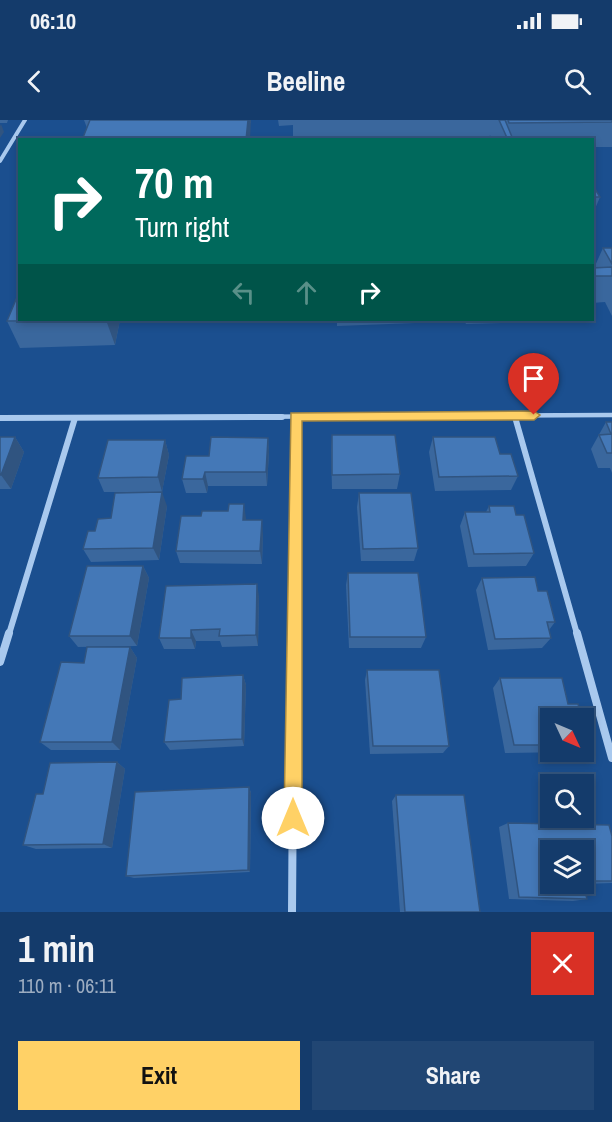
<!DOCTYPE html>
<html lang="en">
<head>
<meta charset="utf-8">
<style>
	:root { --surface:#143b6b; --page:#214673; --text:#f1f3f6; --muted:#9dadc1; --line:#33557e; --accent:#ffd166 }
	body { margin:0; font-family:"Archivo Narrow",sans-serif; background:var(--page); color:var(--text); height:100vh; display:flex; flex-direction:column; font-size:22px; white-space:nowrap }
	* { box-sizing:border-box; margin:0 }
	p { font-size:20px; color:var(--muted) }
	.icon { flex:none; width:33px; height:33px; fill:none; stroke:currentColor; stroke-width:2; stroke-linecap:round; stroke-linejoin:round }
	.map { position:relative; height:792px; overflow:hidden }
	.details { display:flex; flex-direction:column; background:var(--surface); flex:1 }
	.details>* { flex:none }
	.guide { position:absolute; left:18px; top:18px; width:576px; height:183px; border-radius:0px; box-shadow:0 3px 9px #0003,0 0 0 2px var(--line); background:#00695c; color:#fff; overflow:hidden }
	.needle { width:39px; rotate:134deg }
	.controls { position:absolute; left:540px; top:588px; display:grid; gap:12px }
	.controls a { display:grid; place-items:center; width:54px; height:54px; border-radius:0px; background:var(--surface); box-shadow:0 3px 9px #0003,0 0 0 2px var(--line); font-size:30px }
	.pin { position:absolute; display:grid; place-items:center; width:51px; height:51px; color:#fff; margin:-62px -26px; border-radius:50% 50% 50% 0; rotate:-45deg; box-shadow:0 0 6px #0007 }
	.pin .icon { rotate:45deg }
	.me { position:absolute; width:66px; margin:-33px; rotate:0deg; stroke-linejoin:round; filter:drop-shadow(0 0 4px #0008) }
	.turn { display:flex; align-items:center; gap:21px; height:126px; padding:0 18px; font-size:27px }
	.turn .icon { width:78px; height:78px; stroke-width:2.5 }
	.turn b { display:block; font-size:42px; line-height:51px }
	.lanes { display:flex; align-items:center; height:57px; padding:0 18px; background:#0003; justify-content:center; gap:30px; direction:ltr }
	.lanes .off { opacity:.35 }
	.round { display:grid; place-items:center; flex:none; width:63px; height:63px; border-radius:0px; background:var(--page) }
	.headline { display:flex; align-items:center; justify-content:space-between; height:102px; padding:0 18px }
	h1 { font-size:36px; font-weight:700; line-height:45px }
	.primary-button { display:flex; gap:12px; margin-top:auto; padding:12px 18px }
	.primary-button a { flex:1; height:69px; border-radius:0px; background:var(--accent); color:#111; font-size:24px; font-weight:700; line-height:69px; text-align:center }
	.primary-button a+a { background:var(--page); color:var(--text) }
	.status { display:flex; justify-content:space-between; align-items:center; height:42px; padding:0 30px; background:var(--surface); direction:ltr }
	.status svg { height:16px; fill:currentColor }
	header { display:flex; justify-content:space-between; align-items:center; height:78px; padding:0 18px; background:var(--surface); font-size:27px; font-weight:700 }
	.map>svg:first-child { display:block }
</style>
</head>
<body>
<div class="status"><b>06:10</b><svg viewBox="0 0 49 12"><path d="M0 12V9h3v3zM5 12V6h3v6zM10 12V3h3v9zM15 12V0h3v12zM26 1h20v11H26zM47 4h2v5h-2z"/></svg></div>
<header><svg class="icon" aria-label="back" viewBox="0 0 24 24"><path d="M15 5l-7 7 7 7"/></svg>Beeline<svg class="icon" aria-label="search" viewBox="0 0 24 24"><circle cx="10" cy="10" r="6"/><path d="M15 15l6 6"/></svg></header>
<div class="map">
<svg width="612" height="792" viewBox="0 0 612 792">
	<rect width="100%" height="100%" fill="#1b4f8f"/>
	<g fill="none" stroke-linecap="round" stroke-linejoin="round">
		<path stroke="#a9c9ee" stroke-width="4" d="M0,41l25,-41"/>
		<g stroke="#a9c9ee" stroke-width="4.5">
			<path d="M515,295l1,3"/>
			<path d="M0,298l612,-3"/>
		</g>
		<g stroke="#a9c9ee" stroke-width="6">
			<path d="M515,297l62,217"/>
			<path d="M0,298l282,-1"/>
			<path d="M9,514l66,-216"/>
			<path d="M294,514l2,-217"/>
		</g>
		<g stroke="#a9c9ee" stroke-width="8">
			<path d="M577,513l35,125"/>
			<path d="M0,542l9,-29"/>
			<path d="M292,792l2,-279"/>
		</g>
	</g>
	<g fill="#3a679d">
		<path d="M0,0h8l-1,3h-7z"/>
		<path d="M84,0h167v3l-164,5z"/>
		<path d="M278,0h334v27h-20v-7h-100l-2,-5 -1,4 -84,1 -1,-3h-9v3h-102v-15l-14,1z"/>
		<path d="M592,64l8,13 -8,19z"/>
		<path d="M603,128h9v68l-7,-14 -13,1v-35h2z"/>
		<path d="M20,200h100l-5,25 -95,3 -13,-27z"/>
		<path d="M337,200h104v2l-104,4z"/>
		<path d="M464,200h102v1l-100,3z"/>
		<path d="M606,302h6v51l-2,-5h-12l-7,-19z"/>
		<path d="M332,315l68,39 -3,15h-65l-1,-39z"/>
		<path d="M0,317h15l9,15 -13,37h-11z"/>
		<path d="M433,317l67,17 18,22 -7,14 -76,1 -6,-39z"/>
		<path d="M268,318l1,14 -2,34h-59l-1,7h-21l-4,-14 27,-23z"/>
		<path d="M165,320l4,15 -7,37h-58l-6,-14z"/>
		<path d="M359,373l59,55 -4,13h-53l-4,-54z"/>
		<path d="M167,386l-8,54 -68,2 -8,-13 12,-18 16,-13z"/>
		<path d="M489,386l27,9 18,38 -8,13 -58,1 -8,-41 5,-14h21z"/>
		<path d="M201,396l45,2v2l17,14 -1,30 -82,-1 -4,-12z"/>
		<path d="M143,446l6,12 -12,68 -59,1 -9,-11z"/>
		<path d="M348,453l78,64 -5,11h-72l-3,-63z"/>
		<path d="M482,458l56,13 17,31 -6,8 2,8 -9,10 -54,2 -12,-60z"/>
		<path d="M259,476l-1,50 -36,1 -2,-6h-24l-1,8h-31l-5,-11z"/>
		<path d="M130,527l7,11 -17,92h-69l-11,-8 44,-79z"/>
		<path d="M367,550l82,76 -6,7 -73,1 -5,-74z"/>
		<path d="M243,555l3,10 -2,61 -74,4 -6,-8 17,-43z"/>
		<path d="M500,558l68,26 -18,14v34h19h-1l-63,1 -12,-65z"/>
		<path d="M117,642l8,7 -13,79 -76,1 -13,-4 20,-51z"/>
		<path d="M249,667l2,6 -1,79 -116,6 -8,-2z"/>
		<path d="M396,675l84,117h-80l-8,-111z"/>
		<path d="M508,703l104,13v47l-28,1v-34h-34l37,49 -14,2 -64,-2 -10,-72z"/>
	</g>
	<g fill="#305480">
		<path d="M248,0h3l-1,20h-4z"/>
		<path d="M1,4l3,8 -4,6v-12z"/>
		<path d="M106,200h14l-5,25z"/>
		<path d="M15,317l9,15 -13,37 -10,-14z"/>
		<path d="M268,318l1,14 -2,34 -1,-14z"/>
		<path d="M165,320l4,15 -7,37 -4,-15z"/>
		<path d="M205,352l3,14 -1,7 -4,-14z"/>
		<path d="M162,372l5,14 -8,54 -6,-12z"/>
		<path d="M244,384l2,14 -1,16 -2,-14z"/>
		<path d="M262,400l1,14 -1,30 -2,-13z"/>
		<path d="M143,446l6,12 -12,68 -7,-10z"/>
		<path d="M257,464l2,12 -1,50 -2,-11z"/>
		<path d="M191,510l5,11 -1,8 -4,-11z"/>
		<path d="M130,527l7,11 -17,92 -8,-8z"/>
		<path d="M243,555l3,10 -2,61 -2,-7z"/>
		<path d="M117,642l8,7 -13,79 -9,-4z"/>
		<path d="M249,667l2,6 -1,79 -2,-2z"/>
	</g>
	<g fill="#4478b7" stroke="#305480" stroke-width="1.5">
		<path d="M90,0h158l-2,20h-164z"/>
		<path d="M499,0h6l7,17 41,3h-45z"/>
		<path d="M508,0h104v2l-103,1z"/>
		<path d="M592,64l8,13h-8z"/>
		<path d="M603,128h9v16z"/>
		<path d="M612,147v9h-20v-8z"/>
		<path d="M20,170v30h44l-57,1z"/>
		<path d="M606,302h6v31h-5l-8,-18 12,-1z"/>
		<path d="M332,315h63l5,39 -68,1z"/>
		<path d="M0,317h15l-14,38h-1z"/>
		<path d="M211,317l57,1 -2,34h-61l-2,7h-21l4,-23h23z"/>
		<path d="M433,317h62l5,17h11l7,22 -79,1z"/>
		<path d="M108,320h57l-7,37 -60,1z"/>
		<path d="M162,372l-9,56 -70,1 5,-18h7l3,-12 13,-1 4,-25z"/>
		<path d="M359,373h52l7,55 -55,1z"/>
		<path d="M229,384h15l-1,16h19l-2,31h-84l5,-35h20l1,-5h26z"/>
		<path d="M489,386h25l2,9h8l10,38 -60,1 -9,-42h25z"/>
		<path d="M87,446h56l-13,70h-61z"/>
		<path d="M348,453h70l8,64h-76z"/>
		<path d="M535,457l3,14h9l8,31h-8l4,16 -56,1 -13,-61z"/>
		<path d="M257,464l-1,51 -37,1 1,-7 -29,1v8h-32l7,-52z"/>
		<path d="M87,527h43l-18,95h-72l21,-80 23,1z"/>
		<path d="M367,550h72l10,76h-76z"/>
		<path d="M243,555l-1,64 -78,3 5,-42 12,-1 1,-21z"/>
		<path d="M500,558h62l6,26h10l4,14h-32v27h-36z"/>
		<path d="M117,642l-14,82 -80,1 13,-51h7l7,-31z"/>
		<path d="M249,667l-1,83 -122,6 9,-84z"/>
		<path d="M396,675h68l16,117h-75z"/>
		<path d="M508,703l101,2 3,11v45h-28v-31h-34v34h33l4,15 -68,-2z"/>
	</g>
	<path fill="#ffd166" stroke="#a68842" stroke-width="1.5" d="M534,291l6,4 -6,5 -232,1v397l-3,6 -6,3 -7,-3 -2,-6 7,-405z"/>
</svg>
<div class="controls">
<a><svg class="needle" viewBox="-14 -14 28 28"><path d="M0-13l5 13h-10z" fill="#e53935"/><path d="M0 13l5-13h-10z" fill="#9dadc1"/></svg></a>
<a><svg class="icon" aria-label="search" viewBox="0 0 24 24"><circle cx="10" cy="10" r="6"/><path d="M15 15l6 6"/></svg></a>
<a><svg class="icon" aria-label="layers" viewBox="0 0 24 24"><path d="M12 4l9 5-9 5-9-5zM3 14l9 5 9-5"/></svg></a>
</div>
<div class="pin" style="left:534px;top:295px;background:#d93025"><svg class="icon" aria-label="arrive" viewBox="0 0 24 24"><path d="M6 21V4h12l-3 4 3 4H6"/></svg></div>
<svg class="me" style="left:293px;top:698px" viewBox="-20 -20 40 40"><circle r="19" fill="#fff"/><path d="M0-13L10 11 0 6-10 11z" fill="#ffd166"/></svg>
<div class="guide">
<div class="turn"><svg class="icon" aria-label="right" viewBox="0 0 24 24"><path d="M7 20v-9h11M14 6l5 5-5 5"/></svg><div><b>70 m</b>Turn right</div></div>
<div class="lanes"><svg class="icon off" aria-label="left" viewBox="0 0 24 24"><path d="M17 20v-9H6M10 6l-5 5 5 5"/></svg><svg class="icon off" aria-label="ahead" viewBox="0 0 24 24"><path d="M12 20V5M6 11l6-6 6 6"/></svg><svg class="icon" aria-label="right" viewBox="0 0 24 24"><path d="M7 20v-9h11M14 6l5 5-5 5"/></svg></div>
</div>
</div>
<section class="details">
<div class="headline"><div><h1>1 min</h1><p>110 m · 06:11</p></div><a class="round" style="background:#d93025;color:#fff"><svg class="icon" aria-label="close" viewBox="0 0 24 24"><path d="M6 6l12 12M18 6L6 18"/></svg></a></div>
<div class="primary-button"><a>Exit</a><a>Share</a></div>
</section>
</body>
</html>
